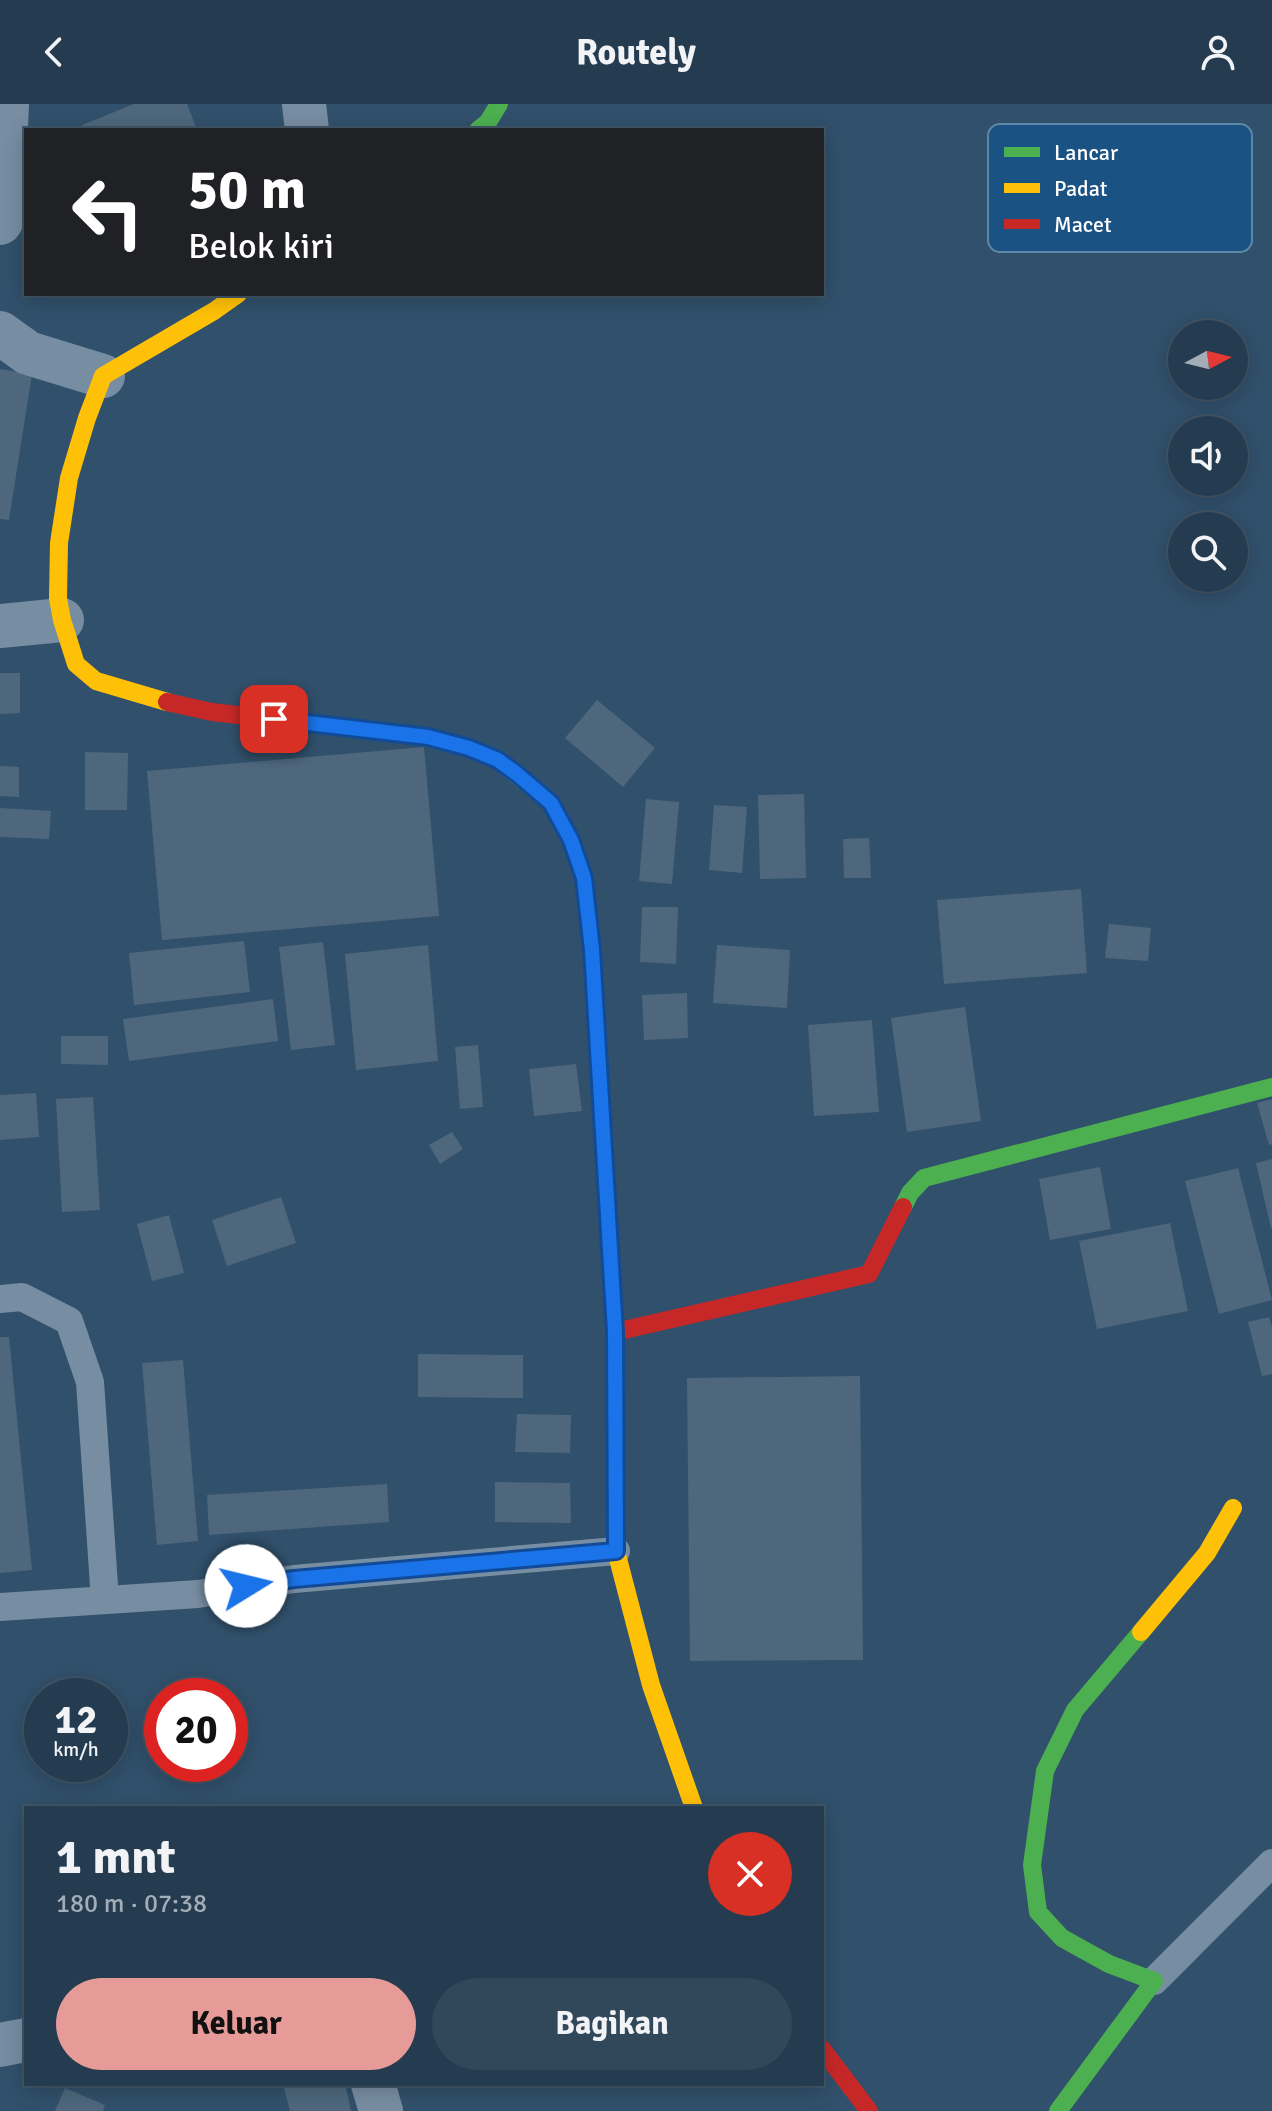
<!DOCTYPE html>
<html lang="id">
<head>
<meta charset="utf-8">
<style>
	:root { --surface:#253c50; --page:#31475a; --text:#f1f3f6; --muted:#a3adb7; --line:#425667; --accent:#e69b98 }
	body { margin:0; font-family:Signika,sans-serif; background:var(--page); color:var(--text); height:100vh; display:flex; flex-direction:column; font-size:30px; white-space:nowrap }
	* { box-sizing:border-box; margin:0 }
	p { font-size:26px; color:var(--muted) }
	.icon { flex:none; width:44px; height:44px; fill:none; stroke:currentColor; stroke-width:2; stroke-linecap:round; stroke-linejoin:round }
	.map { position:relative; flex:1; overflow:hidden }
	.panel { position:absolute; left:24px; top:1702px; width:800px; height:280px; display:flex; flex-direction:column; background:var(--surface); border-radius:0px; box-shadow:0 4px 20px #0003,0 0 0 2px var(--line) }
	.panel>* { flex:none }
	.top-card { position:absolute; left:24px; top:24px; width:800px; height:168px; border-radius:0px; box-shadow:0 4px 20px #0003,0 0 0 2px var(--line); background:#202124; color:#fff; overflow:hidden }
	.needle { width:52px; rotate:83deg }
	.controls { position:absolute; left:1168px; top:216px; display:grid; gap:16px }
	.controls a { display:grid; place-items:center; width:80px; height:80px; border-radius:50%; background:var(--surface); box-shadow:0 4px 20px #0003,0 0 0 2px var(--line); font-size:40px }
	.speed { position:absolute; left:24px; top:1574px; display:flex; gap:16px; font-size:40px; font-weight:700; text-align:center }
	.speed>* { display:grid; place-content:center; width:104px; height:104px; border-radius:50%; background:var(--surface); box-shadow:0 4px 20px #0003,0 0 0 2px var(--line); line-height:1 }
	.speed small { font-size:20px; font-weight:400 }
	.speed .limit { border:12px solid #d22; background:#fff; color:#111 }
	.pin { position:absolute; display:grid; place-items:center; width:68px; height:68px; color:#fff; margin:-34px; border-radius:16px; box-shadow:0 4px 12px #0006 }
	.me { position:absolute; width:88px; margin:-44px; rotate:81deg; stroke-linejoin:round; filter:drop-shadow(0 0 6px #0008) }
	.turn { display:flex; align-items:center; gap:28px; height:168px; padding:0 32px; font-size:36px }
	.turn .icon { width:104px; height:104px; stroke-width:2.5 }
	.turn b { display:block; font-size:56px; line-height:68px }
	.round { display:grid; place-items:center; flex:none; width:84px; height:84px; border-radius:42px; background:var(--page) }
	.headline { display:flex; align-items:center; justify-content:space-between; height:136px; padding:0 32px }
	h1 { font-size:48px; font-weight:800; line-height:60px }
	.action { display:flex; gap:16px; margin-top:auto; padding:16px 32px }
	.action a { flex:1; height:92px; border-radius:48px; background:var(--accent); color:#111; font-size:32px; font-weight:800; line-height:92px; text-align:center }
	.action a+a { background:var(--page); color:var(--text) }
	header { display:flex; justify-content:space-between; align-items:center; height:104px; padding:0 32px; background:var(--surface); font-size:36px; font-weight:800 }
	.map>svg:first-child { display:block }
</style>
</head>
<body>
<header><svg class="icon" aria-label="back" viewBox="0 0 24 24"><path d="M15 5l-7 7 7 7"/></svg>Routely<svg class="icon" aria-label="person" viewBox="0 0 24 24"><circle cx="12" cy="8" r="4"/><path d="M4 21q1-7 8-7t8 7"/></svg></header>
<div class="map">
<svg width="1272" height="2007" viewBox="0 0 1272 2007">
	<rect width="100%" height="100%" fill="#31506b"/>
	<g fill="#4e677c">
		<path d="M134,0h53l10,26h-113l-2,-5z"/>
		<path d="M0,265l32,5 -23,146 -9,-1z"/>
		<path d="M0,569h20v40l-20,1z"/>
		<path d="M597,596l58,48 -32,39 -58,-49z"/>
		<path d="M424,643l15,169 -277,24 -15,-169z"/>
		<path d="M85,648l43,1 -1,57h-42z"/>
		<path d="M0,662l19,1v30l-19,-1z"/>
		<path d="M804,690l2,84 -46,1 -2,-84z"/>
		<path d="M646,695l33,3 -7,82 -33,-3z"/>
		<path d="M714,701l33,2 -5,66 -33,-3z"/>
		<path d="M0,704l51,3 -2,28 -49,-2z"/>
		<path d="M869,734l2,40h-27l-1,-39z"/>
		<path d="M1081,785l6,84 -143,11 -7,-84z"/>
		<path d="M642,803h36l-2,57 -36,-2z"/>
		<path d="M1109,820l42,4 -3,33 -43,-3z"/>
		<path d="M244,837l6,51 -116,13 -5,-52z"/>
		<path d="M323,838l12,103 -44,5 -12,-103z"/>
		<path d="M428,841l10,116 -82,9 -11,-116z"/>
		<path d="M717,841l73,5 -3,58 -74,-5z"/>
		<path d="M687,889l1,45 -44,2 -2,-45z"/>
		<path d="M273,895l5,42 -149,20 -6,-42z"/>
		<path d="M965,903l16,114 -74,11 -16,-114z"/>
		<path d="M872,916l7,92 -65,4 -6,-91z"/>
		<path d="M61,932h47v29l-47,-1z"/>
		<path d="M478,941l5,62 -23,2 -5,-62z"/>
		<path d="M576,960l6,47 -48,5 -5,-47z"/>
		<path d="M36,989l3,44 -39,3v-45z"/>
		<path d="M93,993l7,113 -38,2 -6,-113z"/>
		<path d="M1272,995v45l-3,1 -12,-42z"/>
		<path d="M452,1028l11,17 -23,15 -11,-19z"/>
		<path d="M1272,1055v69h-1l-15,-65z"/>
		<path d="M1100,1063l11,62 -61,11 -11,-61z"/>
		<path d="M1238,1064l34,132 -53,14 -34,-133z"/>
		<path d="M281,1093l15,46 -69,23 -15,-46z"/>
		<path d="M169,1111l15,58 -32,8 -15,-57z"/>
		<path d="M1170,1119l18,88 -91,18 -18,-88z"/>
		<path d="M1269,1213l3,10v47l-10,2 -14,-54z"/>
		<path d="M0,1233h9l23,233 -32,3z"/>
		<path d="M418,1250l105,1v43l-105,-1z"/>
		<path d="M183,1256l15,181 -41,4 -15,-182z"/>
		<path d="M860,1272l3,284 -173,1 -3,-283z"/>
		<path d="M517,1310l54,1 -1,38 -55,-1z"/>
		<path d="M495,1378l75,1 1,40 -76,-1z"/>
		<path d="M387,1380l2,38 -180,13 -2,-40z"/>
		<path d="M283,1980h62l6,27h-61z"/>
		<path d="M65,1984l40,17 -2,6h-48z"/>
	</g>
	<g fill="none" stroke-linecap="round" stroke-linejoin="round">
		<g stroke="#778da1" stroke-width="28">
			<path d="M0,1195l22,-2 47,24 21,61 15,218"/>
			<path d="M0,1503l198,-13 96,-15 322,-28"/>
			<path d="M1154,1877l118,-118"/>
		</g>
		<g stroke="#778da1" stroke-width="44">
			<path d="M304,0l3,26"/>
			<path d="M0,119l2,-3 5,-116"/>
			<path d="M0,229l28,20 75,23"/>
			<path d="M0,522l62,-6"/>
			<path d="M0,1941l26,-5"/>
			<path d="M373,1980l8,27"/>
		</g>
		<g stroke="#4caf50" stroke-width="18">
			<path d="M478,26l10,-8 11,-18"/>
			<path d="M420,632l49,12 29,12 53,43 20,37 13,38 8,72 23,382v55"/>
			<path d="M903,1103l7,-14 14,-15 348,-91"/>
			<path d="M1058,2007l96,-130 -45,-17 -47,-26 -24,-26 -6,-47 13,-94 30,-61 66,-78"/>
		</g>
		<g stroke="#ffc107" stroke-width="18">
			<path d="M167,598l-71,-21 -20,-17 -14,-44 -4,-22 1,-55 10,-65 18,-60 16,-42 111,-65 24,-17"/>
			<path d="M615,1283l1,164 35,134 43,123"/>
			<path d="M1141,1528l66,-79 26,-45"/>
		</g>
		<g stroke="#c62828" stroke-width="18">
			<path d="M167,598l45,10 208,24"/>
			<path d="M615,1228l254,-58 34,-67"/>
			<path d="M822,1945l47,62"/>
		</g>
	</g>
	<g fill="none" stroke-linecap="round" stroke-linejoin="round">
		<defs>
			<path id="route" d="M246,1482l48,-7 322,-28 -1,-219 -23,-382 -8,-72 -13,-38 -20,-37 -34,-29 -19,-14 -29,-12 -41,-11 -154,-18"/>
		</defs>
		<use href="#route" stroke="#114b97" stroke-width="20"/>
		<use href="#route" stroke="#1a73e8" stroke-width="14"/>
	</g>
	<rect x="988" y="20" width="264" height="128" rx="12" fill="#195283" stroke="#5e86a8" stroke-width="2"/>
	<rect x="1004" y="43" width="36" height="10" fill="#4caf50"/>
	<rect x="1004" y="79" width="36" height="10" fill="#ffc107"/>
	<rect x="1004" y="115" width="36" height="10" fill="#c62828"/>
	<g font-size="22" fill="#fff">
		<text x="1054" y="56">Lancar</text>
		<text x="1054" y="92">Padat</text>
		<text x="1054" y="128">Macet</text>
	</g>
</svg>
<div class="controls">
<a><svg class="needle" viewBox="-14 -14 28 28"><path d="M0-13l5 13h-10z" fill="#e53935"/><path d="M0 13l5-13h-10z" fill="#a3adb7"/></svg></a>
<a><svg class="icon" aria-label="sound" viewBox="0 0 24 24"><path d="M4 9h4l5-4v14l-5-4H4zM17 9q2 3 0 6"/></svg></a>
<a><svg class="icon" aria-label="search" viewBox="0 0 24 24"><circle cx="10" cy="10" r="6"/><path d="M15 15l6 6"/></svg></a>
</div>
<div class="speed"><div>12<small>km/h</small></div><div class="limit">20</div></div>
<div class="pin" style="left:274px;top:615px;background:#d93025"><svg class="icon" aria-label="arrive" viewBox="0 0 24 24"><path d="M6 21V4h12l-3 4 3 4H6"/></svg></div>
<svg class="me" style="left:246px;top:1482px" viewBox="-20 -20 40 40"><circle r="19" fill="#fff"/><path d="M0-13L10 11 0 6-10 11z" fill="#1a73e8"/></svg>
<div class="top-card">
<div class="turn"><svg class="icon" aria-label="left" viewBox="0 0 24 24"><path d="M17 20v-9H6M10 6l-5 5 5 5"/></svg><div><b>50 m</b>Belok kiri</div></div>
</div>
<section class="panel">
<div class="headline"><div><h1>1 mnt</h1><p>180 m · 07:38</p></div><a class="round" style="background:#d93025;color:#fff"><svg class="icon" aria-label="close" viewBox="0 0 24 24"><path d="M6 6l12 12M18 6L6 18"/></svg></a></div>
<div class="action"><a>Keluar</a><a>Bagikan</a></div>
</section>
</div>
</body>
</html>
